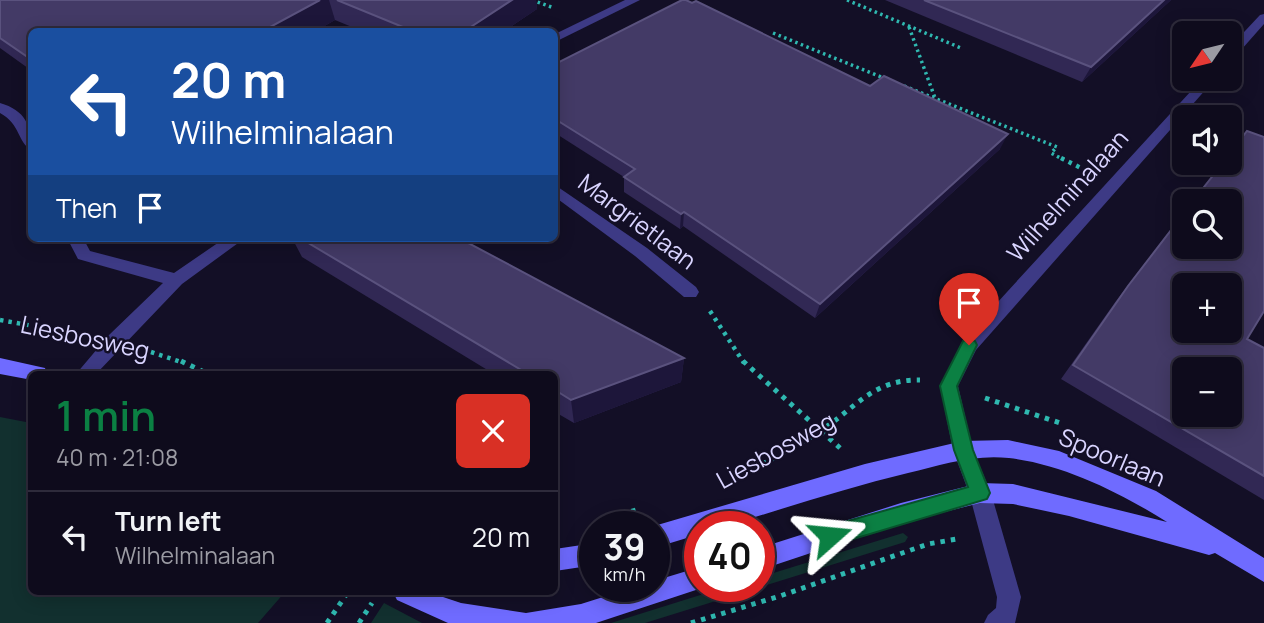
<!DOCTYPE html>
<html lang="en">
<head>
<meta charset="utf-8">
<style>
	:root { --surface:#0e0b1c; --page:#171425; --text:#f1f3f6; --muted:#9b9ba3; --line:#2e2b3b; --accent:#0b8043 }
	body { margin:0; font-family:Manrope,sans-serif; background:var(--page); color:var(--text); height:100vh; display:flex; flex-direction:column; font-size:26px; white-space:nowrap }
	* { box-sizing:border-box; margin:0 }
	p { font-size:23px; color:var(--muted) }
	.icon { flex:none; width:38px; height:38px; fill:none; stroke:currentColor; stroke-width:2; stroke-linecap:round; stroke-linejoin:round }
	.map { position:relative; flex:1; overflow:hidden }
	.details { position:absolute; left:28px; top:371px; width:530px; height:224px; display:flex; flex-direction:column; background:var(--surface); border-radius:10px; box-shadow:0 4px 18px #0003,0 0 0 2px var(--line) }
	.details>* { flex:none }
	.hud { position:absolute; left:28px; top:28px; width:530px; height:214px; border-radius:10px; box-shadow:0 4px 18px #0003,0 0 0 2px var(--line); background:#1a4fa0; color:#fff; overflow:hidden }
	.needle { width:46px; rotate:235deg }
	.tools { position:absolute; left:1172px; top:21px; display:grid; gap:14px }
	.tools a { display:grid; place-items:center; width:70px; height:70px; border-radius:10px; background:var(--surface); box-shadow:0 4px 18px #0003,0 0 0 2px var(--line); font-size:35px }
	.speed { position:absolute; left:579px; top:511px; display:flex; gap:14px; font-size:35px; font-weight:700; text-align:center }
	.speed>* { display:grid; place-content:center; width:91px; height:91px; border-radius:50%; background:var(--surface); box-shadow:0 4px 18px #0003,0 0 0 2px var(--line); line-height:1 }
	.speed small { font-size:18px; font-weight:400 }
	.speed .limit { border:10px solid #d22; background:#fff; color:#111 }
	.pin { position:absolute; display:grid; place-items:center; width:60px; height:60px; color:#fff; margin:-72px -30px; border-radius:50% 50% 50% 0; rotate:-45deg; box-shadow:0 0 7px #0007 }
	.pin .icon { rotate:45deg }
	.me { position:absolute; width:77px; margin:-38px; rotate:72deg; stroke-linejoin:round; filter:drop-shadow(0 0 5px #0008) }
	.turn { display:flex; align-items:center; gap:24px; height:147px; padding:0 28px; font-size:32px }
	.turn .icon { width:91px; height:91px; stroke-width:2.5 }
	.turn b { display:block; font-size:49px; line-height:60px }
	.then { display:flex; align-items:center; height:66px; padding:0 28px; background:#0003; gap:14px; font-size:26px }
	.round { display:grid; place-items:center; flex:none; width:74px; height:74px; border-radius:10px; background:var(--page) }
	.overview { display:flex; align-items:center; justify-content:space-between; height:119px; padding:0 28px }
	h1 { font-size:42px; font-weight:600; line-height:52px; color:var(--accent) }
	ul { padding:0; list-style:none }
	li { display:flex; align-items:center; gap:21px; height:91px; padding:0 28px; border-top:2px solid var(--line) }
	li div { flex:1 }
	li b { display:block; font-size:26px }
	li em { font-style:normal }
	.map>svg:first-child { display:block }
</style>
</head>
<body>
<div class="map">
<svg width="1264" height="623" viewBox="0 0 1264 623">
	<rect width="100%" height="100%" fill="#130f26"/>
	<g fill="#12302f">
		<path d="M0,417l31,6 1,169h253l-27,31h-258z"/>
		<path d="M903,533l5,4 -3,5 -260,81h-34l118,-37h31v-9z"/>
		<path d="M384,603l38,20h-51z"/>
	</g>
	<g fill="none" stroke-linecap="round" stroke-linejoin="round">
		<g stroke="#2fb8b0" stroke-width="3.5" stroke-dasharray="2.5 3.5" stroke-linecap="butt">
			<path d="M532,0l22,8"/>
			<path d="M847,0l114,48"/>
			<path d="M909,27l26,71"/>
			<path d="M773,33l113,46"/>
			<path d="M904,86l153,61 -6,6 13,7"/>
		</g>
		<g stroke="#2fb8b0" stroke-width="4.5" stroke-dasharray="3.5 5" stroke-linecap="butt">
			<path d="M1061,158l24,12"/>
			<path d="M710,311l34,52"/>
			<path d="M0,320l78,14"/>
			<path d="M151,352l33,11"/>
		</g>
		<g stroke="#2fb8b0" stroke-width="5" stroke-dasharray="4.5 6" stroke-linecap="butt">
			<path d="M181,361l27,13"/>
			<path d="M743,361l97,87"/>
			<path d="M985,398l78,26"/>
			<path d="M753,469c23,-12 46,-24 67,-38 36,-23 53,-52 100,-51"/>
			<path d="M601,520l35,-10"/>
			<path d="M327,623l21,-31"/>
			<path d="M359,623l13,-20"/>
			<path d="M691,623l89,-27 148,-52 29,-5"/>
		</g>
		<g fill="#3d3a85" fill-rule="evenodd">
			<path d="M625,0h15l-85,42v-8z"/>
			<path d="M1264,14v10l-30,34 -4,1v-12l30,-32z"/>
			<path d="M1202,79h13l-239,271 -18,36 15,64 18,43 30,104 -6,26h-31l4,-8 8,-7 1,-11 -28,-104 -16,-43 -13,-64 23,-46z"/>
			<path d="M0,103c25,7 32,23 32,47 -15,-7 -11,-26 -32,-37z"/>
			<path d="M555,185l92,63 49,39 3,5 -3,5h-12l-49,-41 -80,-59z"/>
			<path d="M67,238h16l7,13 84,22 51,-35h20l-63,46 -86,90h-20l33,-39 54,-52 -85,-24z"/>
		</g>
		<g fill="#6f6bff" fill-rule="evenodd">
			<path d="M0,358l45,10 2,6h-15v6l-32,-6z"/>
			<path d="M1008,440l51,11 97,40 108,67v24l-49,-29 -6,2 -140,-39 -56,-12 -33,-1 -79,20 -141,47v-22l141,-45 79,-20 33,1 154,38c-46,-29 -104,-58 -158,-64 -35,-4 -68,7 -101,15 -62,15 -123,35 -185,54h-23v7l-46,14v-22l211,-62 98,-23z"/>
			<path d="M595,543v22l-40,6v-22z"/>
			<path d="M700,567v19h8l-112,37h-148l-51,-23 -4,-8h35l33,11 65,10 55,-9 57,-18h16v-5z"/>
		</g>
	</g>
	<g fill="#312854">
		<path d="M0,0h536l1,9 -34,23h-139l-29,-12 -21,12h-282v39l-32,-23z"/>
		<path d="M885,0h286l-89,82z"/>
		<path d="M555,64l445,85 -185,169 -132,-92 -3,3 -56,-37v-15l-69,-44z"/>
		<path d="M1247,131v208l17,9v152l-203,-121 55,-78 69,-90v36l45,-46h-38l30,-38h8v-11z"/>
		<path d="M292,238h167l225,120 -3,24 -107,41 -19,-11v-38h-61l-192,-117z"/>
	</g>
	<g fill="#1d163a">
		<path d="M320,0h9l6,20 -21,12h-53z"/>
		<path d="M512,0h24l1,9 -34,23h-40z"/>
		<path d="M1164,0h7l-89,82 9,-15z"/>
		<path d="M1008,134l-8,15 -185,169 5,-14z"/>
		<path d="M684,212l-1,14 -3,3 1,-15z"/>
		<path d="M189,238h9l-6,4z"/>
		<path d="M684,358l-3,24 -107,41 -3,-23z"/>
	</g>
	<g fill="#433a66" stroke="#5a527e" stroke-width="2" fill-rule="evenodd">
		<path d="M0,0h320l-59,32h-229v28l-32,-22z"/>
		<path d="M337,0h175l-49,32h-48z"/>
		<path d="M682,0h4l6,3 4,-2 174,85 14,-10 124,58 -188,170 -136,-92 -3,2 -57,-37 11,-8 -80,-50v-55z"/>
		<path d="M924,0h240l-73,67z"/>
		<path d="M1247,131l17,6v174l-17,28 17,9v128l-191,-111 55,-79 57,-74v35h45v-46h-37l30,-38h7v-10zM1185,285h45v46h-45zM1185,369h45v46h-45z"/>
		<path d="M300,238h159l225,120 -113,42 -16,-10v-16h-27z"/>
	</g>
	<path fill="#0b8043" stroke="#07532c" stroke-width="2" d="M969,339l6,2 2,4 -20,41 16,64 17,43 -3,6 -157,47 -7,-3 -3,-7 3,-7 7,-3 138,-39 -14,-37 -14,-64 23,-45z"/>
	<g text-anchor="middle" stroke-width="5" stroke-linejoin="round" paint-order="stroke">
		<g font-size="24" fill="#d9d4ff" stroke="#130f26">
			<text transform="translate(1068 196) rotate(-48)" y="8">Wilhelminalaan</text>
			<text transform="translate(637 222) rotate(37)" y="8">Margrietlaan</text>
			<text transform="translate(85 338) rotate(12)" y="8">Liesbosweg</text>
			<text transform="translate(776 451) rotate(-29)" y="8">Liesbosweg</text>
			<text transform="translate(1112 458) rotate(23)" y="8">Spoorlaan</text>
		</g>
	</g>
</svg>
<div class="tools">
<a><svg class="needle" viewBox="-14 -14 28 28"><path d="M0-13l5 13h-10z" fill="#e53935"/><path d="M0 13l5-13h-10z" fill="#9b9ba3"/></svg></a>
<a><svg class="icon" aria-label="sound" viewBox="0 0 24 24"><path d="M4 9h4l5-4v14l-5-4H4zM17 9q2 3 0 6"/></svg></a>
<a><svg class="icon" aria-label="search" viewBox="0 0 24 24"><circle cx="10" cy="10" r="6"/><path d="M15 15l6 6"/></svg></a>
<a>+</a>
<a>−</a>
</div>
<div class="speed"><div>39<small>km/h</small></div><div class="limit">40</div></div>
<div class="pin" style="left:969px;top:345px;background:#d93025"><svg class="icon" aria-label="arrive" viewBox="0 0 24 24"><path d="M6 21V4h12l-3 4 3 4H6"/></svg></div>
<svg class="me" style="left:830px;top:536px" viewBox="-20 -20 40 40"><path d="M0-17L14 15 0 8-14 15z" fill="#0b8043" stroke="#fff" stroke-width="4"/></svg>
<div class="hud">
<div class="turn"><svg class="icon" aria-label="left" viewBox="0 0 24 24"><path d="M17 20v-9H6M10 6l-5 5 5 5"/></svg><div><b>20 m</b>Wilhelminalaan</div></div>
<div class="then">Then<svg class="icon" aria-label="arrive" viewBox="0 0 24 24"><path d="M6 21V4h12l-3 4 3 4H6"/></svg></div>
</div>
<section class="details">
<div class="overview"><div><h1>1 min</h1><p>40 m · 21:08</p></div><a class="round" style="background:#d93025;color:#fff"><svg class="icon" aria-label="close" viewBox="0 0 24 24"><path d="M6 6l12 12M18 6L6 18"/></svg></a></div>
<ul>
<li><svg class="icon" aria-label="left" viewBox="0 0 24 24"><path d="M17 20v-9H6M10 6l-5 5 5 5"/></svg><div><b>Turn left</b><p>Wilhelminalaan</p></div><em>20 m</em></li>
</ul>
</section>
</div>
</body>
</html>
